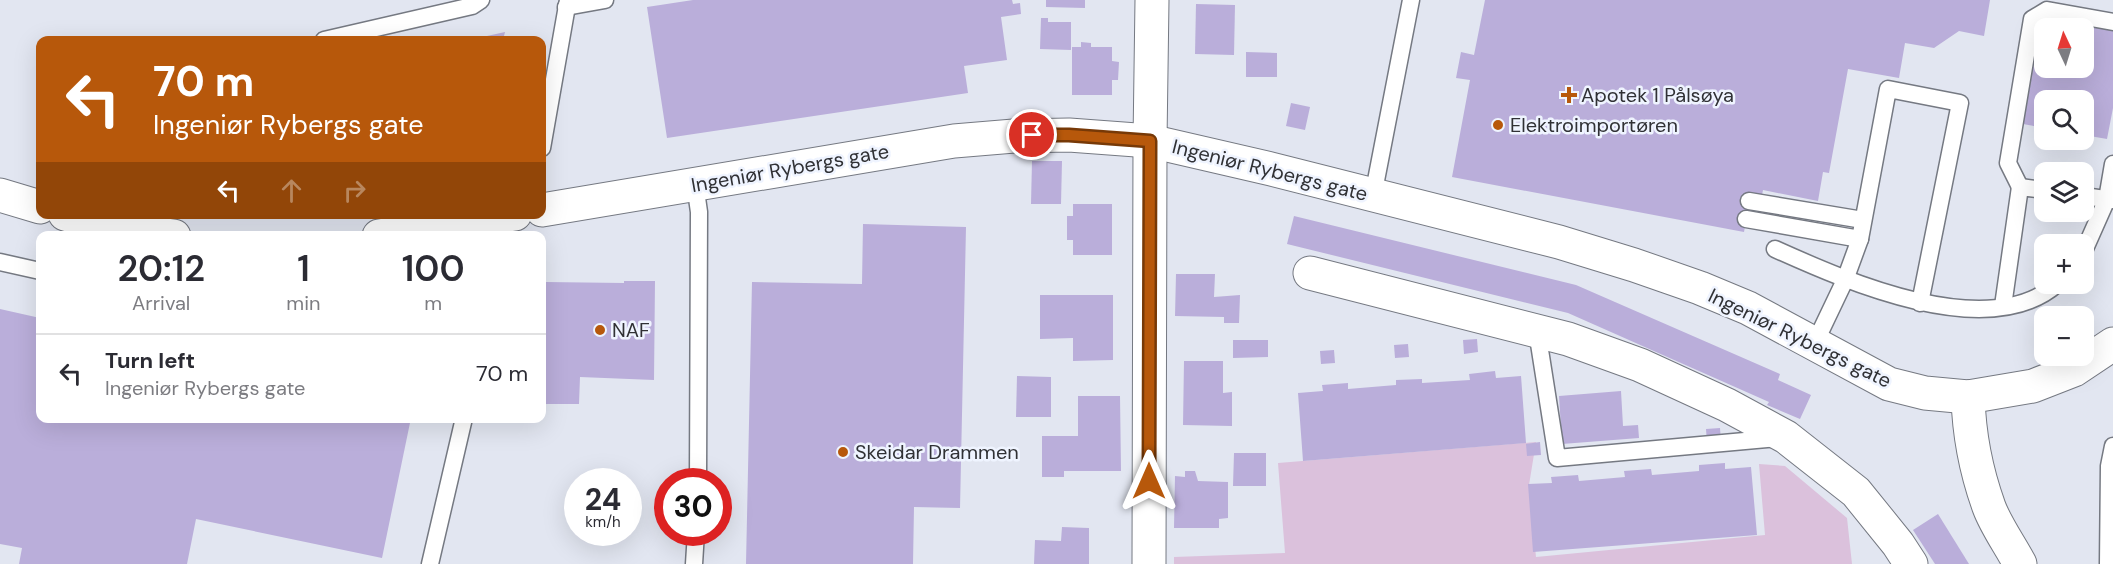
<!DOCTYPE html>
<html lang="en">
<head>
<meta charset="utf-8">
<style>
	:root { --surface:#fff; --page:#f7f7f7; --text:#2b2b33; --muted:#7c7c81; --line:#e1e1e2 }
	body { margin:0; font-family:"DM Sans",sans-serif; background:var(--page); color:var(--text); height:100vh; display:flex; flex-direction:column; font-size:22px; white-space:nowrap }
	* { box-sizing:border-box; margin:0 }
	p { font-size:20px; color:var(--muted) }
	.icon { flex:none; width:33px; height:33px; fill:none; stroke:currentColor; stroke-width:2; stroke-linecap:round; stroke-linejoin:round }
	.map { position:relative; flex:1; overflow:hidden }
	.drawer { position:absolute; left:36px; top:231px; width:510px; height:192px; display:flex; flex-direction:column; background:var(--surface); border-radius:12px; box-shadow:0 6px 24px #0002 }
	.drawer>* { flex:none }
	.guide { position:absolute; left:36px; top:36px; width:510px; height:183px; border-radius:12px; box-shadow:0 6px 24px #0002; background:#b7580b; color:#fff; overflow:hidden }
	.needle { width:39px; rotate:356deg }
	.buttons { position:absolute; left:2034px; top:18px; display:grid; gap:12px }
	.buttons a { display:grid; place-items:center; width:60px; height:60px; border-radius:12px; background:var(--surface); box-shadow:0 6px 24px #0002; font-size:30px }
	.speed { position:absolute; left:564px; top:468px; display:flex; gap:12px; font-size:30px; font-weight:700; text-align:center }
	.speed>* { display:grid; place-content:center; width:78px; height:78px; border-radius:50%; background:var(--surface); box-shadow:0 6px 24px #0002; line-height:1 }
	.speed small { font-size:15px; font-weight:400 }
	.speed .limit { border:9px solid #d22; background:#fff; color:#111 }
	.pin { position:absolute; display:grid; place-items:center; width:51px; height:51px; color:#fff; margin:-26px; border:3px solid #fff; border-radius:50%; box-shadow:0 2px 6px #0007 }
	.me { position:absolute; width:66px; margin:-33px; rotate:0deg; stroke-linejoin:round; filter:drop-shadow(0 0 4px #0008) }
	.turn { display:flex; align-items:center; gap:21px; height:126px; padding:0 18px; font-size:27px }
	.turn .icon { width:78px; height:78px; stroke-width:2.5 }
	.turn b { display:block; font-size:42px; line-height:51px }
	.lanes { display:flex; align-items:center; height:57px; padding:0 18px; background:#0003; justify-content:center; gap:30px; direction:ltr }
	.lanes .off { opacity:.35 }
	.eta { display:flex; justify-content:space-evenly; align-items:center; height:102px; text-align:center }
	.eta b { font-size:36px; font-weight:600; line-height:42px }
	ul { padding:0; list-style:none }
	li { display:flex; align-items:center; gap:18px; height:78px; padding:0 18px; border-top:2px solid var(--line) }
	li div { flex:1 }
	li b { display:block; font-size:22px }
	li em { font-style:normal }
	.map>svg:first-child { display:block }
</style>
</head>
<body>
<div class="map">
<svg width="2113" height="564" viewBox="0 0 2113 564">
	<rect width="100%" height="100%" fill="#e2e6f1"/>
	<path fill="#dbc1dc" d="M1536,442l-7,43 7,72 229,-22 -6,-71 26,2 62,52 5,46h-678v-7l111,-4 -7,-90z"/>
	<g fill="#baaeda" fill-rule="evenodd">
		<path d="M693,0h319l1,4 7,-1 1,11 -20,3 6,43 -43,6 4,27 -301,45 -20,-131z"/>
		<path d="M1046,0h39v8l-39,-1z"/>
		<path d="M1485,0h505l-6,36 -25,-5 -25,17 -29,-5 -6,35 -51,-9 -19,104 -6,-1 -5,29 -55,-11 -1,5 -11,-2 -7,39 -292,-55 18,-97 -14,-2 5,-26 13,3z"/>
		<path d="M1196,4l39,1 -1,50 -39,-1z"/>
		<path d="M2042,17l71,13v78l-6,31 -23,-4v-35h-40v28l-21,-4zM2044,28h40v40h-40z"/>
		<path d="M1041,18h7v4h23v28l-31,-1z"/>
		<path d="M505,32l-2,8h-34z"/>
		<path d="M1081,42l10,1v4h21v14l7,1 -1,18h-6v15h-40v-48h9z"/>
		<path d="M1246,52l31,1v24h-31z"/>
		<path d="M1291,103l19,4 -5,23 -19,-4z"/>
		<path d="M1032,161h30l-1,43h-30z"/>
		<path d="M1073,204h39v51h-39v-15h-6v-24h6z"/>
		<path d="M1294,216l282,69 204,89 -2,6 33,15 -11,24 -33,-14 2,-3 -201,-89 -281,-69z"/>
		<path d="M863,224l103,3 -6,281 -46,-1 -1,57h-167l6,-282 110,2z"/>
		<path d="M1176,274h39l-1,23 26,-2 -1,28h-15v-6l-49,-1z"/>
		<path d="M624,281h31l-1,99 -74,-3 -1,27h-37v-27h2l2,-95 78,1z"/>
		<path d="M1040,295h73v65l-40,1v-23l-33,1z"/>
		<path d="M0,309l40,9v100h371l-29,140 -186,-39 -9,45h-168l3,-16 -22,-4z"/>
		<path d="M1477,339l1,13 -14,2 -1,-14z"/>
		<path d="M1233,340h35v17l-35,1z"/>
		<path d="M1408,344l1,13 -14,1 -1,-13z"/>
		<path d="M1334,350l1,13 -14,1 -1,-13z"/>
		<path d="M1184,361h39v32l9,-1v34l-49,-1z"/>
		<path d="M1495,371l1,7 25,-2 5,67 -223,18 -5,-68 25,-2 -1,-6 26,-2v6l48,-4v-5l26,-1v4l48,-3 -1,-6z"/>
		<path d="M1017,376l34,1v40h-35z"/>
		<path d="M1621,391l2,35 15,-1 1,13 -77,6 -3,-48z"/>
		<path d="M1078,396h42l1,75h-57v6h-22v-41h36z"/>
		<path d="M1720,428l1,14 -14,1 -1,-14z"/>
		<path d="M1540,442l1,13 -14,1 -1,-12z"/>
		<path d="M1234,453h32v33h-33z"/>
		<path d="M1725,463v6l26,-2 6,68 -224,17 -5,-68 24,-1 -1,-6 27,-2 1,6 46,-4 -1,-6 27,-2 1,6 47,-4v-6z"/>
		<path d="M1185,471h10l3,10 30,1v36l-9,1v9h-45l1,-52 10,1z"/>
		<path d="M1938,514l31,50h-34l-22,-34z"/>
		<path d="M1062,527l27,1v36h-55l1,-24 26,1z"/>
	</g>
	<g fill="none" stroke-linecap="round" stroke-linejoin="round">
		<defs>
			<g id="service">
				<path d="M566,7l39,-7"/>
				<path d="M324,40l148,-34 9,-6"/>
				<path d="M542,148l26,-148"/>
				<path d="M695,184l4,28 -1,270"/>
				<path d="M2020,187l-12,-24 24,-144 15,-9 66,12"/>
				<path d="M1373,196l38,-196"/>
				<path d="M2084,196l29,4"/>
				<path d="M1749,201l114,19"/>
				<path d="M1746,219l114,20"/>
				<path d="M1775,249c71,32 213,95 282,35"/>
				<path d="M2084,251l23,-52 6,-35"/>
				<path d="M0,262l40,9"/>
				<path d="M2003,306l17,-119 24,3"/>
				<path d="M1537,331l20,127 221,-20"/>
				<path d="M1814,345l31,-65 15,-41 28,-150 72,14 -40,200"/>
				<path d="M430,564l34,-146"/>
				<path d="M694,564l2,-32"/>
				<path d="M2108,564l1,-98 4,-20"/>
			</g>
			<g id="minor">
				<path d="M0,195l40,12"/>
				<path d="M542,210l412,-69 60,-5 55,-1 81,6 121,28 288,73 75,23 66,23 48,20 141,76 36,9 43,4 65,-11 41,-16 39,-26"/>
				<path d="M65,214l46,14 63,8"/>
				<path d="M379,236l136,-22"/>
				<path d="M1310,273l258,66 72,26 87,40 59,32 70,55 42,52 13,20"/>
				<path d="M1968,397c1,38 8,74 21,110 7,19 21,38 31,57"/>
				<path d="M1149,564l1,-423 2,-141"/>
			</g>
		</defs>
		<use href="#service" stroke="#757982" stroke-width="19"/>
		<use href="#minor" stroke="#757982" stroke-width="35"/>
		<use href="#service" stroke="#fff" stroke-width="16"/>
		<use href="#minor" stroke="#fff" stroke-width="33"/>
	</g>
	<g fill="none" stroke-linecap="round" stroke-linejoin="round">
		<defs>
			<path id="route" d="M1032,135h37l81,6 -1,340"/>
		</defs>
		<use href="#route" stroke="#773907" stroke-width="15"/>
		<use href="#route" stroke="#b7580b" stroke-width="10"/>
	</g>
	<g fill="#b7580b" stroke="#eff4ff" stroke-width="2">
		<path d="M1566 86h6v6h6v6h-6v6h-6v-6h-6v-6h6z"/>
		<circle cx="1498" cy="125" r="6"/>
		<circle cx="600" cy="330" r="6"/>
		<circle cx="843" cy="452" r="6"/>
	</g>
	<g text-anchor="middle" stroke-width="5" stroke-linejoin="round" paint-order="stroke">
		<g font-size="20" fill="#303135" stroke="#eff4ff" text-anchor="start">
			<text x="1581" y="102">Apotek 1 Pålsøya</text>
			<text x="1510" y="132">Elektroimportøren</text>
			<text x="612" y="337">NAF</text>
			<text x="855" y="459">Skeidar Drammen</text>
		</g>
		<g font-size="20" fill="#303135" stroke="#eff4ff">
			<text transform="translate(790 168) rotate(-10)" y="7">Ingeniør Rybergs gate</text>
			<text transform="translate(1270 170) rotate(14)" y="7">Ingeniør Rybergs gate</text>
			<text transform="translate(1800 338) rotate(26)" y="7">Ingeniør Rybergs gate</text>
		</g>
	</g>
</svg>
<div class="buttons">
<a><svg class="needle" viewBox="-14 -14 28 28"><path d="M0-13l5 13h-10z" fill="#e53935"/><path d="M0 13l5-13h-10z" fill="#7c7c81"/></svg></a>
<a><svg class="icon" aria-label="search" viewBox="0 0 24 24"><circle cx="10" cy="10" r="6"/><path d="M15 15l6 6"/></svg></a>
<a><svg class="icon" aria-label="layers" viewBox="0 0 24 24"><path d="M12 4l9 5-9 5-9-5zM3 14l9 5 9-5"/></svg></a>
<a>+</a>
<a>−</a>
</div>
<div class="speed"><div>24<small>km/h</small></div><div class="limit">30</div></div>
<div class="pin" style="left:1032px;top:135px;background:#d93025"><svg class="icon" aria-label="arrive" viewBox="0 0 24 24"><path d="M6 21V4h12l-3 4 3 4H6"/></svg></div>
<svg class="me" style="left:1149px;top:481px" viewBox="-20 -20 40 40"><path d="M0-17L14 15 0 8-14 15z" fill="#b7580b" stroke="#fff" stroke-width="4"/></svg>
<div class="guide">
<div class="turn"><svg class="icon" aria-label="left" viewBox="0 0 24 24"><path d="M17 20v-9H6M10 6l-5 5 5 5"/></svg><div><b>70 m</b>Ingeniør Rybergs gate</div></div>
<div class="lanes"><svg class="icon" aria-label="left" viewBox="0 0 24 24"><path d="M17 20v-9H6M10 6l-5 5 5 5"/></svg><svg class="icon off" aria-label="ahead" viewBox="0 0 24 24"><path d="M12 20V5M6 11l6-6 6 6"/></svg><svg class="icon off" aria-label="right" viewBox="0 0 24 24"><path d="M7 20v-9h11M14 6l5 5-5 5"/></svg></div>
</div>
<section class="drawer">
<div class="eta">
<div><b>20:12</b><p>Arrival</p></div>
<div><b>1</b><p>min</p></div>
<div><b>100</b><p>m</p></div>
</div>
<ul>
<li><svg class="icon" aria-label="left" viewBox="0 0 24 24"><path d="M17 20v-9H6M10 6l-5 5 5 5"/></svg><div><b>Turn left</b><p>Ingeniør Rybergs gate</p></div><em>70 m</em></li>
</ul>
</section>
</div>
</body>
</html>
